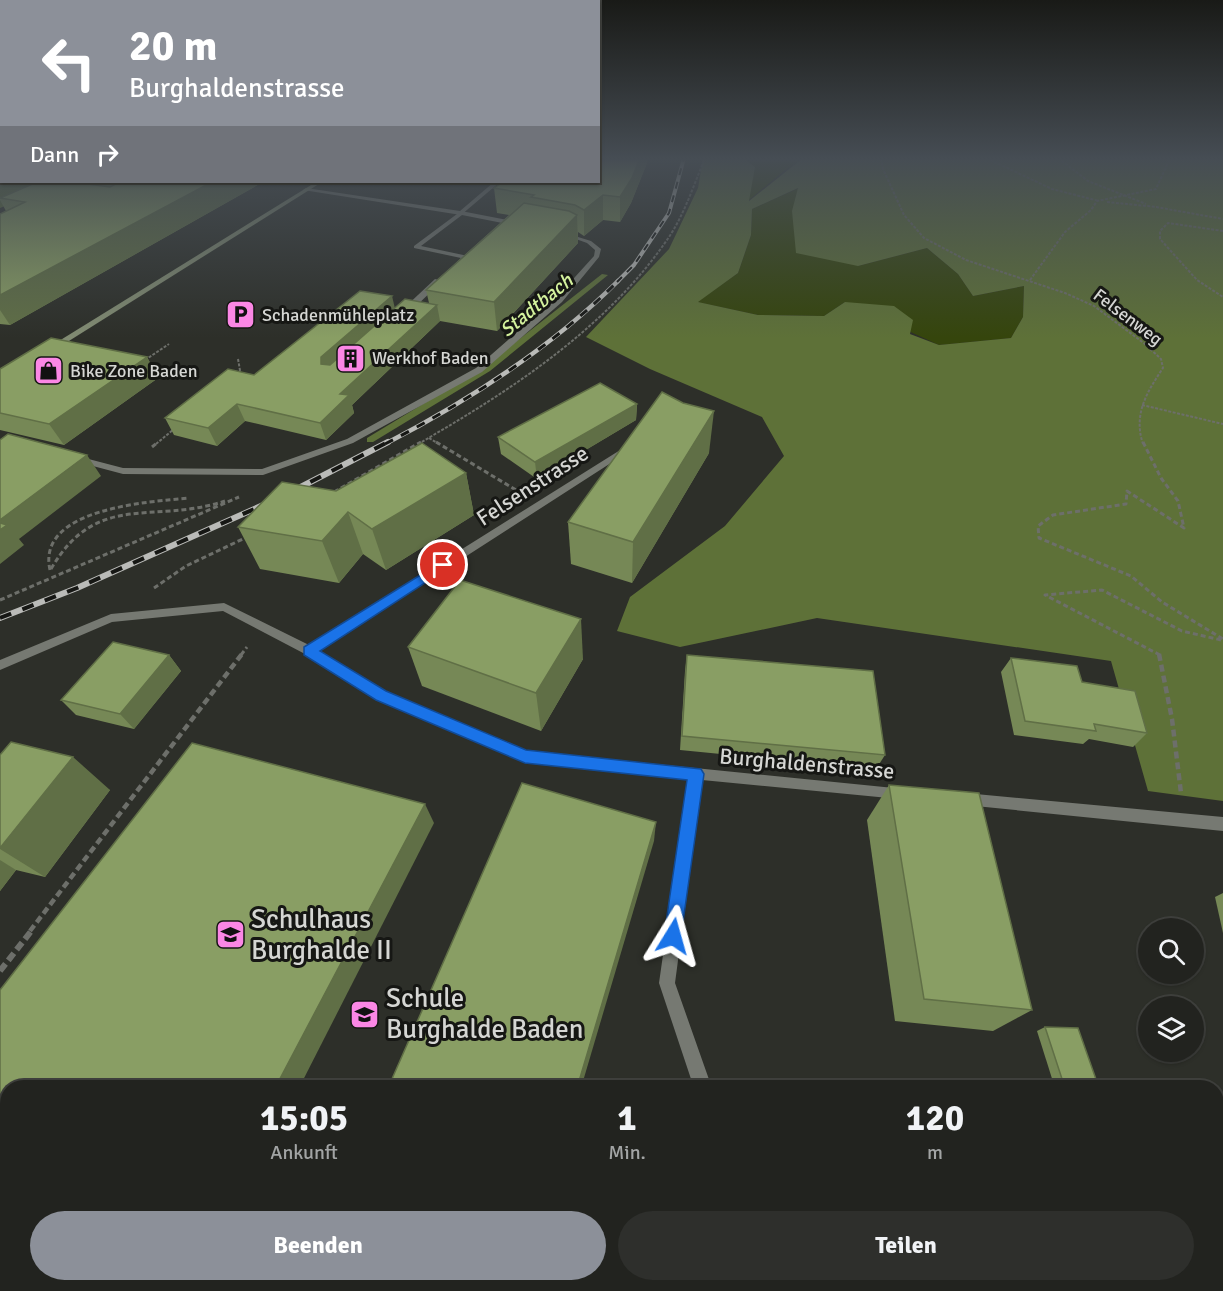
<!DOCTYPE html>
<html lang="de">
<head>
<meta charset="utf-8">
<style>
	:root { --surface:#22231f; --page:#2e2f2c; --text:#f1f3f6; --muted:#a2a4a4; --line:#3f403d; --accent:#8c9099 }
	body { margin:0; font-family:Signika,sans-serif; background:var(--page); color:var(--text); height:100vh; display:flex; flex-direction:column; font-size:22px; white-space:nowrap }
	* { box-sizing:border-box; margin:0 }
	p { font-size:20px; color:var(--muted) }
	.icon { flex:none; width:33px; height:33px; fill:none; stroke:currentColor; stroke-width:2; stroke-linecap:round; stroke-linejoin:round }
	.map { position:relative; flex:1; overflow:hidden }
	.side { position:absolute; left:0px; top:1080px; width:1224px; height:212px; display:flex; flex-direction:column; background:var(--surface); border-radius:24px 24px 0 0; box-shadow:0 2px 4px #0004,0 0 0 2px var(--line) }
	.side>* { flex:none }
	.hud { position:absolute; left:0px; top:0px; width:600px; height:183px; box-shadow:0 2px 4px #0004,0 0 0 2px var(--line); background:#8c9099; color:#fff; overflow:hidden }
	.controls { position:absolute; left:1138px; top:918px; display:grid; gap:12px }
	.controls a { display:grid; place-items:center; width:66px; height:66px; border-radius:50%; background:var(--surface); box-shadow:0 2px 4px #0004,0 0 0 2px var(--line); font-size:30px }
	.pin { position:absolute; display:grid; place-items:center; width:51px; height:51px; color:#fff; margin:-26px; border:3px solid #fff; border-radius:50%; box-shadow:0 2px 6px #0007 }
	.me { position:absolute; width:66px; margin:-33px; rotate:8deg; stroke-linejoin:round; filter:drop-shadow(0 0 4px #0008) }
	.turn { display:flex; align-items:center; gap:21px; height:126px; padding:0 30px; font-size:27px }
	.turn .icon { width:78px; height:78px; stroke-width:2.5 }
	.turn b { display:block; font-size:42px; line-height:51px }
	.then { display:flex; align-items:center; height:57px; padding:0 30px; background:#0003; gap:12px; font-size:22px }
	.eta { display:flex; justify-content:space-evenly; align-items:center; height:102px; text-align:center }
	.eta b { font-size:36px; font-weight:800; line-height:42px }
	.action { display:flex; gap:12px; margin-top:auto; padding:12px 30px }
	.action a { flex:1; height:69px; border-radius:36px; background:var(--accent); color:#fff; font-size:24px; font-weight:800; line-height:69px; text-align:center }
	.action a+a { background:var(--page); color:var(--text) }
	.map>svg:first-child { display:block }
</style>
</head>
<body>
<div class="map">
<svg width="1223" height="1291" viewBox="0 0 1223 1291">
	<rect width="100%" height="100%" fill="#2d2f29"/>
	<g fill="#35450c">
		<path d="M743,158h61l-19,12 -37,31 7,-34z"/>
		<path d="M799,188l59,78 69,-18 31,26 15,22 51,-10 -1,31 -12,21 -72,7 -94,-43 -21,14 -66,-1 -61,-13 41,-29 13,-38 1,-26z"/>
	</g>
	<g fill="#5e7138" fill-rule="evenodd">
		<path d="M0,158l2,24h62l-64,26z"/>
		<path d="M703,158h40l12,9 -6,34 54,-43h420v643l-75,-10 -37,-130 -294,-43 -137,29 -63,-16 13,-34 95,-71 59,-70 -22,-39 -112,-48 -64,-32 83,-88 29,-61zM798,188l-6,23 4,42 62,13 69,-18 31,26 15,22 51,-10 -1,31 -12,21 -72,7 -29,-11 3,-14 -19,-14 -49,-4 -21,14 -66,-1 -60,-13 40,-29 13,-38 1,-26z"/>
	</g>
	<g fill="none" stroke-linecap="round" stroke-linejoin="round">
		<path fill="#5e7139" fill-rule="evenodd" d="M602,274l6,1 -118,96 -117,71h-6v-4l117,-71z"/>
		<g stroke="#6d6f6a" stroke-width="2" stroke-dasharray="3 1.5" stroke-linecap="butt">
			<path d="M881,158l2,11 21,46 20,23 42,22 99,33 29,13 51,38 16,15 2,9c-16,24 -30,46 -20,76"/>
			<path d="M986,158l66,31 47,12"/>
			<path d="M1058,158l30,23 58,23"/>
			<path d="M1107,202l50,5"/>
			<path d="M1156,207l67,12"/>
			<path d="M1223,231l-55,-8 -8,8v8l37,41 26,17"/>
			<path d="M1030,280l35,-48 26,-22 6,-9 59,-12 14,-31"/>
			<path d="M238,359l3,17"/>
			<path d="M145,360l24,-16"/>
			<path d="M1142,405l81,19"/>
			<path d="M429,438l10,6"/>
			<path d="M156,444l18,-15"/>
			<path d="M418,444c94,-54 190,-117 251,-207 16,-24 25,-53 36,-79"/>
		</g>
		<g stroke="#6d6f6a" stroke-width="3" stroke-dasharray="5 3" stroke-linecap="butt">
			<path d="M436,442l80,48"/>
			<path d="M1143,442l18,36 17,23 6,27 -57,-37 -1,13 -73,11 -15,11 1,12 92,38 31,26 61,37"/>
			<path d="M152,447l6,-5"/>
			<path d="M334,492l87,-50"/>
			<path d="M51,569c46,-79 102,-44 174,-68"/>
			<path d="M50,570c-14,-62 99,-68 138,-72"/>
			<path d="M154,588l32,-22 61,-29"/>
			<path d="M0,600l239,-103"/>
			<path d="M241,655l6,-8"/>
			<path d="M1160,655l-115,-60 57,-5 80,41 39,9"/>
		</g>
		<g stroke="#6d6f6a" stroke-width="4.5" stroke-dasharray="7 4" stroke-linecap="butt">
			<path d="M1159,654l13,65 9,74"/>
			<path d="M30,931l212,-277"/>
		</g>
		<path stroke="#6d6f6a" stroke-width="6" stroke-dasharray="9 4.5" stroke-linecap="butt" d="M0,971l32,-41"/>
		<g fill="#767972" fill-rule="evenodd">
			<path d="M461,211l57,11 3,2 -3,2 -56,-11 -41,31 47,10v2l-12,10 -3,-2 8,-8 -47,-10v-2z"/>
			<path d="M562,232l29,9 10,8 -2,8 -37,45 -80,70 -129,71 -90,32 -140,-1 -49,-13 -2,-2 5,-3 46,12 139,1 85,-30 129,-71 80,-70 38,-42 1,-6 -8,-7 -25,-9z"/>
			<path d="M435,279l7,2 -34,33h-6v-4z"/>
		</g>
		<g fill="#767972" fill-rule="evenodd">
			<path d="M494,182h6l-39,33 -158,-25 3,-2 154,23z"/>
			<path d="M625,447l5,3 -2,2 -309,199 66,40 141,60 378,38 2,4 -2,4 -5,2 -197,-19 -27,203 37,105h-18l-35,-105 29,-204 -163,-16 -148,-64 -72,-45 -82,-43 -111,11 -112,48v-10l111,-46 113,-11 85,42z"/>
			<path d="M965,793l258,24v14l-258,-26 -5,-1 -2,-5 2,-5z"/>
			<path d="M753,1284h20l1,7h-20z"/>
		</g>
		<path fill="#818b72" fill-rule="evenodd" d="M316,182h6l-269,169 -7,-2z"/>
		<defs>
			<path id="rail-far2" d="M617,282l17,-17 35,-52 15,-55"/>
			<path id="rail-far1" d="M385,444c85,-44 166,-96 233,-163"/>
			<g id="rail">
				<path d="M289,493l99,-51"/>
				<path d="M0,618l77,-30 193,-86"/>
			</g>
		</defs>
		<use href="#rail-far2" stroke="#babbb8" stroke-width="4"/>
		<use href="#rail-far1" stroke="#babbb8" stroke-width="4.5"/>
		<use href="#rail" stroke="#babbb8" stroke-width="6"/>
		<use href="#rail-far2" stroke="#161714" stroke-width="2" stroke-dasharray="7" stroke-linecap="butt"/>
		<use href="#rail-far1" stroke="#161714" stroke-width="3" stroke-dasharray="9" stroke-linecap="butt"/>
		<use href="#rail" stroke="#161714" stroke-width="4" stroke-dasharray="12" stroke-linecap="butt"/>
	</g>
	<g fill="#768856">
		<path d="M598,158h49v5l-16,40 -11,19 -17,-2 -19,16 -6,-4v11l-81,88 -57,-10 -88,84 2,8 -28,27 -81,-19 -28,25 -43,-11 -9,-17 230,-110 34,-5 -3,-13 83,-75 -12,-2 -3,-25 5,-4v-2h99z"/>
		<path d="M37,182h226l-253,143 -10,-1v-110l6,-3 -6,-11v-2z"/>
		<path d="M472,182h23l-7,2z"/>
		<path d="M147,357l11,21 -94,67 -64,-15v-61z"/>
		<path d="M637,404l-1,16 -99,59 -36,-25 -3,-17z"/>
		<path d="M709,453l-77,130 -61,-19 -3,-42z"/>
		<path d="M466,473l8,42 -88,55 -23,-16 -24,29 -79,-14 -22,-42 98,-36z"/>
		<path d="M408,647l175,12 -42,72 -119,-45z"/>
		<path d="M169,655l12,16 -47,58 -58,-14 -15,-15z"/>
		<path d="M687,655l198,100 -9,14 -196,-19 5,-79z"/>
		<path d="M1011,658l71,24 65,51 -14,14 -44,-8 -6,5 -69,-9 -13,-63z"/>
		<path d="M0,755l110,35 -65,87 -29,-7 -16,21z"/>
		<path d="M889,785l143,225 -39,21 -98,-10 -28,-201z"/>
		<path d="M1223,893v40l-8,-36z"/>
		<path d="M1045,1027l53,58 -8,3h-35l-18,-57z"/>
	</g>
	<g fill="#606f46">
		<path d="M640,158h7v5l-16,40 -11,19v-25z"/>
		<path d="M212,182h51l-253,143 -10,-15v-15z"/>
		<path d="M603,195v25l-19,16v-26z"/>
		<path d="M577,215l1,28 -81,88 -3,-29z"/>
		<path d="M392,296l4,17 -69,61 -6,-10v-7z"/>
		<path d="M437,305l3,16 -88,84 2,8 -28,27 -6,-17 20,-29z"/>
		<path d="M147,357l11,21 -94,67 -15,-21z"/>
		<path d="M237,404l8,17 -28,25 -9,-18z"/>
		<path d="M637,404l-1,16 -99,59 -2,-17z"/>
		<path d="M714,411l-5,42 -77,130 1,-41z"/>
		<path d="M87,455l14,21 -82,63 5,6 -24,19v-44z"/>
		<path d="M466,473l8,42 -88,55 -14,-41z"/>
		<path d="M348,512l15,42 -24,29 -17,-42z"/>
		<path d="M581,619l2,40 -42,72 -5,-38z"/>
		<path d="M169,655l12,16 -47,58 -14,-15z"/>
		<path d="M73,757l37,33 -65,87 -45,-28v-1z"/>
		<path d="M425,804l9,19 -135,265h-24z"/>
		<path d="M656,822l-2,19 -73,247h-4z"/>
		<path d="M0,860l16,10 -16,21z"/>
	</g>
	<g fill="#899e64" stroke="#606f46" stroke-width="1.5">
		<path d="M598,158h42l-8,20 -12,19 -17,-2 -19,15 -9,-5 -44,-8 3,-2 -40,-7 9,-6h95z"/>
		<path d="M37,182h36l37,5 6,-3 -3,-2h99l-212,113v-81l25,-12 -25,-4z"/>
		<path d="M524,203l45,8 8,4 -83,87 -68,-12z"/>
		<path d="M360,291l32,5 -71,61v7l9,1 75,-66 32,6 -97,89 9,1 -29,28 -83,-19 -29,24 -43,-10 63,-49 26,6z"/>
		<path d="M51,338l96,19 -98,67 -49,-11v-44z"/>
		<path d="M600,383l37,21 -102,58 -37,-25z"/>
		<path d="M662,392l21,11 31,8 -81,131 -65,-20z"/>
		<path d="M8,434l79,21 -87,65v-80z"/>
		<path d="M422,443l44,30 -94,56 -24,-17 -26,29 -84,-14 44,-45 54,9z"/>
		<path d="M0,523l7,2 -7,5z"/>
		<path d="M460,580l121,39 -45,74 -128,-46z"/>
		<path d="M113,642l56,13 -49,59 -59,-14z"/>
		<path d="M687,655l186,16 12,84 -203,-19z"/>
		<path d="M1011,658l66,8 5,16 53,9 12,42 -53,-9 2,7 -71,-10z"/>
		<path d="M11,742l62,15 -73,91v-93z"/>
		<path d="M192,743l233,61 -150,284h-267v196h653l-1,7h-660v-301z"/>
		<path d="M522,783l134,39 -79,266h-189z"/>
		<path d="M889,785l90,8 53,217 -108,-11z"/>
		<path d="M1045,1027l33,1 20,57h-34z"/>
	</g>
	<linearGradient id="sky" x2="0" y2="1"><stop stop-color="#191a17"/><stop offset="0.47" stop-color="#464d54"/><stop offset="1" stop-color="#464d54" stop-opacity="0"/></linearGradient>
	<rect width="1223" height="338" fill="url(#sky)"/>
	<path fill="#1a73e8" stroke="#114b97" stroke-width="1.5" d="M443,561l6,4 -1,3 -128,83 66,40 140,59 175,19 3,5 -24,169 -7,3 -6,-3 -3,-7 23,-156 -162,-17 -149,-63 -72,-45v-8z"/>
	<defs>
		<symbol id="parking-square" viewBox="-11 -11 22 22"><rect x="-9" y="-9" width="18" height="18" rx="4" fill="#fb87e5" stroke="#161714"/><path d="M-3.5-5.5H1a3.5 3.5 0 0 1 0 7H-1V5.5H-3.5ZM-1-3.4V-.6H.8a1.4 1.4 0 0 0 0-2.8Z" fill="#111"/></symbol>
		<symbol id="building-square" viewBox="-11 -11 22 22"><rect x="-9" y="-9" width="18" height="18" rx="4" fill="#fb87e5" stroke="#161714"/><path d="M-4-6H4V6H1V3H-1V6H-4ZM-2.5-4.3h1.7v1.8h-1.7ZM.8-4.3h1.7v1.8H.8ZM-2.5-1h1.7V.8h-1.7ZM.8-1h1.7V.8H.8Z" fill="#111"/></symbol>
		<symbol id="shop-square" viewBox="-11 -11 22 22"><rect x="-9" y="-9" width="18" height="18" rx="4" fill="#fb87e5" stroke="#161714"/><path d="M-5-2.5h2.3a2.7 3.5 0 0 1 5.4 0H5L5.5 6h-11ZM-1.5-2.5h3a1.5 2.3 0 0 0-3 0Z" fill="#111"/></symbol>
		<symbol id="school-square" viewBox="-11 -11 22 22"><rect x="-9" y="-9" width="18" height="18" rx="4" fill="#fb87e5" stroke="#161714"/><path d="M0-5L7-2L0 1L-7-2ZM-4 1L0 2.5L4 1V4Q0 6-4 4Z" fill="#111"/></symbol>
	</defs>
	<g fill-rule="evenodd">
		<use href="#parking-square" x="224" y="298" width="33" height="33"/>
		<use href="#building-square" x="334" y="342" width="33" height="33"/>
		<use href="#shop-square" x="32" y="354" width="33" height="33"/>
		<use href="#school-square" x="214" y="918" width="33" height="33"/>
		<use href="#school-square" x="348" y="998" width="33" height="33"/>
	</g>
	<g text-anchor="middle" stroke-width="6" stroke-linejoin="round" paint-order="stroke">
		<g font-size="18" fill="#d5d6d3" stroke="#161714" text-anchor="start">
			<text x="262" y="321">Schadenmühleplatz</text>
			<text x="372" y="364">Werkhof Baden</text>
			<text x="70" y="377">Bike Zone Baden</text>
		</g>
		<g font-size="18" fill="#d5d6d3" stroke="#161714">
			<text transform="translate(1128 317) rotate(37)" y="6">Felsenweg</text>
		</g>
		<g font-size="20" font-style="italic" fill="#d4f29d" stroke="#161714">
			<text transform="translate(536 305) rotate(-39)" y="7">Stadtbach</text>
		</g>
		<g font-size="22" fill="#d5d6d3" stroke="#161714">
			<text transform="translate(532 485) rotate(-33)" y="8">Felsenstrasse</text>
			<text transform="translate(807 763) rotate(5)" y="8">Burghaldenstrasse</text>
		</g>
		<g font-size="27" fill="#d5d6d3" stroke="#161714" text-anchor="start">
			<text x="251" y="928">Schulhaus<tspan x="251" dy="31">Burghalde II</tspan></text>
			<text x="386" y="1007">Schule<tspan x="386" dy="31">Burghalde Baden</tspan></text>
		</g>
	</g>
</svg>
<div class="controls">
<a><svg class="icon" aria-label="search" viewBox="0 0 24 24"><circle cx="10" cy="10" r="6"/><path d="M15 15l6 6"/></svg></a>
<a><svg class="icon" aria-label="layers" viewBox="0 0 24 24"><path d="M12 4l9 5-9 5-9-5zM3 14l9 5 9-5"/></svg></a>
</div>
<div class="pin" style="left:443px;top:565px;background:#d93025"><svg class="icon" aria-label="arrive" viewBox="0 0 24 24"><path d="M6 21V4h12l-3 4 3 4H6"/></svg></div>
<svg class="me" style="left:673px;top:936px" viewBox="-20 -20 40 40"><path d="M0-17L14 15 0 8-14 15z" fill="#1a73e8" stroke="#fff" stroke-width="4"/></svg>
<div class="hud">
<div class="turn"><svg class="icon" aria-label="left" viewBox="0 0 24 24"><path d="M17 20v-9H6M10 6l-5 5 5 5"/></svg><div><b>20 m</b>Burghaldenstrasse</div></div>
<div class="then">Dann<svg class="icon" aria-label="right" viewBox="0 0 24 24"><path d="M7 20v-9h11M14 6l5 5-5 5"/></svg></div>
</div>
<section class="side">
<div class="eta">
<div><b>15:05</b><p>Ankunft</p></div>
<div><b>1</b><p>Min.</p></div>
<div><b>120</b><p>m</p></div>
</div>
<div class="action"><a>Beenden</a><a>Teilen</a></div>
</section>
</div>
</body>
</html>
